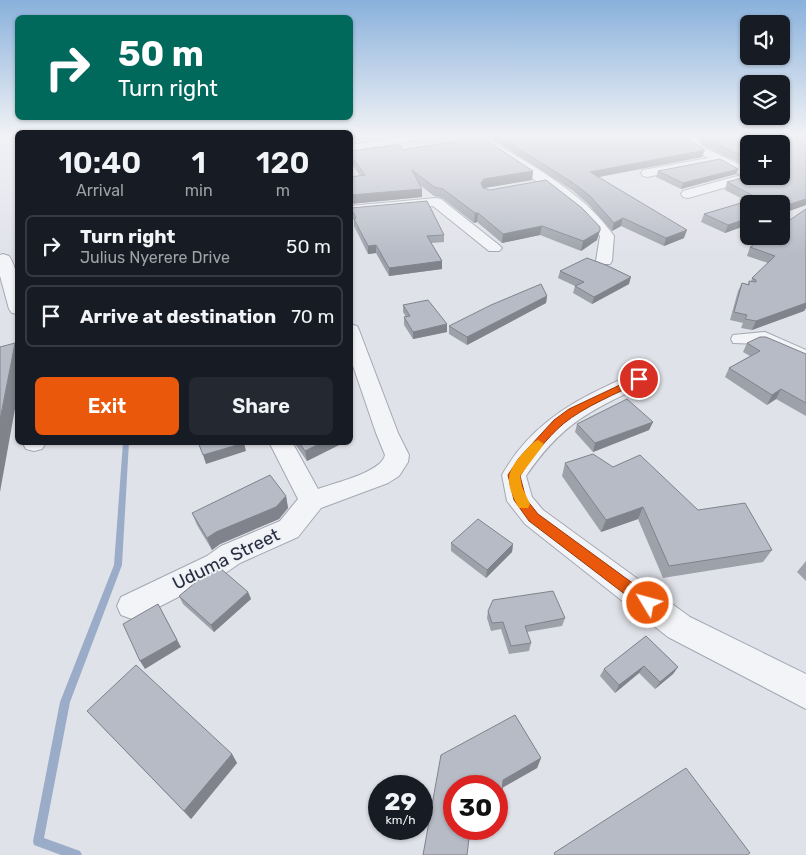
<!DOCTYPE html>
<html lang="en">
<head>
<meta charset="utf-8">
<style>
	:root { --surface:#171b24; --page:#242831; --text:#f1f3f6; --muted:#9ea1a6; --line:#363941; --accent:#ea580c }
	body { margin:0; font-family:Rubik,sans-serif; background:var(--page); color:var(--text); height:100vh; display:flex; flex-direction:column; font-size:19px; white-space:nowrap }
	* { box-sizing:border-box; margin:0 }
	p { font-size:16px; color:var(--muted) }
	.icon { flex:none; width:28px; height:28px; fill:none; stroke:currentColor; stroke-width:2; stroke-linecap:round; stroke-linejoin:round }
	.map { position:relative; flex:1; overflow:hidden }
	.details { position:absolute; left:15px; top:130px; width:338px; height:315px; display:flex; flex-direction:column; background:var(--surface); border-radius:8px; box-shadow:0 1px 4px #0004 }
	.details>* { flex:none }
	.top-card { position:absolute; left:15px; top:15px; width:338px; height:105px; border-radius:8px; box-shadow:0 1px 4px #0004; background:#00695c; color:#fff; overflow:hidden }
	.tools { position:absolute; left:740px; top:15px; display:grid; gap:10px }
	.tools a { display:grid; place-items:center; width:50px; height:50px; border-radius:8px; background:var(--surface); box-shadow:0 1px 4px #0004; font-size:25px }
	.speed { position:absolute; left:368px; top:775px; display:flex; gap:10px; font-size:25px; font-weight:700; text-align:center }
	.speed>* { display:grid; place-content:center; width:65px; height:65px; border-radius:50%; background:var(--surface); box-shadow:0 1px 4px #0004; line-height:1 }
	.speed small { font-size:12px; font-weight:400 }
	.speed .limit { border:8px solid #d22; background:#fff; color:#111 }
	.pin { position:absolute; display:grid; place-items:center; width:42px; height:42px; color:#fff; margin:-21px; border:2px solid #fff; border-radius:50%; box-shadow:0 1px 5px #0007 }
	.me { position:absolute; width:55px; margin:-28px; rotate:307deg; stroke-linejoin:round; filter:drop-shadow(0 0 4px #0008) }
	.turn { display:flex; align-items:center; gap:18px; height:105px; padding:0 20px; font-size:22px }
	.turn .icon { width:65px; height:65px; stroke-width:2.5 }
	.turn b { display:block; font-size:35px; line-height:42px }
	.eta { display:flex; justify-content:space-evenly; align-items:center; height:85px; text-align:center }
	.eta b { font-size:30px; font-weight:600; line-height:35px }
	.primary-button { display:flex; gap:10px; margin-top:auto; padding:10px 20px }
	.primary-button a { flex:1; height:58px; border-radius:8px; background:var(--accent); color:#fff; font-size:20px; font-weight:600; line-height:58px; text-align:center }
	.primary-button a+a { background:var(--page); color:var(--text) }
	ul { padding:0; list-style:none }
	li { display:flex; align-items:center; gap:15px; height:62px; margin:0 10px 8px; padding:0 10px; border:2px solid var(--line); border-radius:8px }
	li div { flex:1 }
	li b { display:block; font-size:19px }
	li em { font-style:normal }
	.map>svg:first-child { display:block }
</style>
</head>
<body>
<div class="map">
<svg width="806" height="855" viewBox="0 0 806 855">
	<rect width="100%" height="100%" fill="#e0e2e9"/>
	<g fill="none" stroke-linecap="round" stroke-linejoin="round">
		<path fill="#9bacc9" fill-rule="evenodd" d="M123,442h6l-7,123 -52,137 -26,136 36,13 2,4h-21l-27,-10 -1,-4 27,-139 54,-137z"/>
		<defs>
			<g id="minor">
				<path d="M411,135h26l-5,3 -82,13v-6z"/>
				<path d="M470,135h12c46,29 101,56 132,101l-2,25 -2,3h-12l-2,-3 4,-25 -19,-22 -18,-14z"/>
				<path d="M683,135h12l4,4v4l2,3 48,23v7h8l-2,3 -67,19 -5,-1 -2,-3 2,-3 58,-16 -23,-12 -71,14 -4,-1 -2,-3 2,-3 65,-12 -15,-8 -6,-6 1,-4z"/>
				<path d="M436,198l5,1 58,46 3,3 -3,3h-10l-56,-45 -83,8v-8z"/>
				<path d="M3,254l6,2c11,16 9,39 9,58l-6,-1 -3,-4 -9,-33v-21z"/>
				<path d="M350,324l7,2 2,4 39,103 11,22 -1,7 -9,14 -11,7 -67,25 -23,29 -58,26 -13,9 -84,43 -11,4 -11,-4 -4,-9 4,-9 86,-41 14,-10 59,-25 18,-22 -29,-57h23l26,47c16,-6 64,-17 67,-34l-9,-22 -26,-76z"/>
				<path d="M765,332l41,18v14l-44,-20 -29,-1 -2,-4 2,-4z"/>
				<path d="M639,373l7,1 3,5 -3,5c-56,27 -83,38 -120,92l6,21 11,13 147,107 116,57v35l-138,-72 -143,-113 -18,-23 -5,-26c24,-43 61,-69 105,-89 10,-5 21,-10 32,-13z"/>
				<path d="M22,442h24v1l-4,6 -8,2 -8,-2z"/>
			</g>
		</defs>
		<use href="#minor" stroke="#a5a8b3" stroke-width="2"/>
		<use href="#minor" fill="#f2f4f7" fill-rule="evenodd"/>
	</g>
	<g fill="#9da1aa">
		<path d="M491,135h197v4l14,18 -103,20 85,61 -20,8 -43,-20 -9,5 -24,-27 -16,-14 -81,-52z"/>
		<path d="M698,135h108v70l-81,28 -24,-11 3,-8 43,-13 -22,-11 2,-8 54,-6 -32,-32v23l-47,-22 -2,-7z"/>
		<path d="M402,150l131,21 -1,9 -48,8 113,52 -16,11 -41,-16 -38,8 -25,-21 -3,1 -32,-25 -8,-2 -14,-11 2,12 -72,7v-27l10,-1 -10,-15v-10z"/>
		<path d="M738,169l-2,5 -55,15 -25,-12 2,-6z"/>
		<path d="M351,208l93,27v7l-13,1 11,18v8l-53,7 -13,-23 -8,1 -14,-28v-6l-3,-4z"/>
		<path d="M806,209v99l-2,3 -52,19 -11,-2 2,-5 -13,-3 8,-29 4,-8 6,1 1,-3 2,1 1,-4 16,-15 -21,-7 3,-9z"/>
		<path d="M560,271l69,13 -37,20 -19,-11 2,-7 -17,-8z"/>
		<path d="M547,296l-1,7 -79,42 -18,-11v-8z"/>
		<path d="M403,305l44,19v8l-34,7 -9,-14v-8h2l-3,-5z"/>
		<path d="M747,343l59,11v62l-30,-17 -9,6 -42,-28 4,-9 21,-12 -7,-4z"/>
		<path d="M653,422l-4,8 -56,22 -18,-20 2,-8z"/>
		<path d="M295,442h50l-38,19 -12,-17z"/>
		<path d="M565,463l48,4 85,43 74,40 -9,12 -100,16 -25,-59 -37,13 -39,-56z"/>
		<path d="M286,496l2,12 -9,11 -59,25 -8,6 -15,-25 -5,-12z"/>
		<path d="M451,543l62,1 -1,8 -26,26 -35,-27z"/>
		<path d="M806,561v20l-9,-9z"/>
		<path d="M248,592l3,7 -37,33 -31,-28 -4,-8z"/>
		<path d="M488,611l77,7 -3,8 -35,6 4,11 -2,8 -20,3 -8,-25 -10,2 -4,-13z"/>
		<path d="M646,636l32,31 -5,7 -18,15 -16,-16 -24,20 -15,-17 4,-7z"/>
		<path d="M87,711l145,43 5,9 -46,56z"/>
		<path d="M515,715l26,43 -4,10 -35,20 -3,35 -3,8 -7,-2h7v-43l-73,69z"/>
	</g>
	<g fill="#80838b">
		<path d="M705,150l-3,7 -114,22 2,-7z"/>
		<path d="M738,169l-2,5 -55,15 2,-6z"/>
		<path d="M533,171l-1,9 -48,8 -3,-5 3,-4z"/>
		<path d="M422,189v8l-72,7v-9z"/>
		<path d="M806,199v6l-25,9v-7z"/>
		<path d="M475,213h3l-1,9 -3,1z"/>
		<path d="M623,218l-2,8 -9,5 2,-8z"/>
		<path d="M749,218v6l-24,9 3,-8z"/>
		<path d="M542,226l-2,9 -38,8 1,-9z"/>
		<path d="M687,230l-3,8 -20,8 2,-8z"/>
		<path d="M600,231l-3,9 -16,11 2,-10z"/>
		<path d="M376,245v8l-8,1v-8z"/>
		<path d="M442,261v8l-53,7v-8z"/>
		<path d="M631,277l-2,7 -37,20 2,-7z"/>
		<path d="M547,296l-1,7 -79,42v-8z"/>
		<path d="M806,303v5l-2,3 -52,19 4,-9z"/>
		<path d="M447,324v8l-34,7v-7z"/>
		<path d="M15,343l3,5v44l-18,100v-72z"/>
		<path d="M781,389l-5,10 -9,6 5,-10z"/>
		<path d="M653,422l-4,8 -56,22 2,-9z"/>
		<path d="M351,429l1,10 -2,1v-10z"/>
		<path d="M323,442h22l-38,19 -2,-10z"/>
		<path d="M244,443l2,8 -40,13 -3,-9z"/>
		<path d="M286,496l2,12 -9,11 -59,25 -8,6 -5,-12 9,-6z"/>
		<path d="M643,507l-5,12 -37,13 5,-12z"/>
		<path d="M513,544l-1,8 -26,26 1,-8z"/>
		<path d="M248,592l3,7 -37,33 -3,-7z"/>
		<path d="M158,604l23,43 -36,22 -5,-8z"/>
		<path d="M644,666l-5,7 -24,20 4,-8z"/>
		<path d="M678,667l-5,7 -18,15 5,-7z"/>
		<path d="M232,754l5,9 -46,56 -7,-8z"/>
		<path d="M541,758l-4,10 -37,21 3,-9z"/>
	</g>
	<g fill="#b7bbc6" stroke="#80838b">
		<path d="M497,135h191v4l17,11 -115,22 97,58 -21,8 -43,-20 -9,5 -24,-27 -17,-13z"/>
		<path d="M704,135h102v64l-25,8v-3h-32v14l-21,7 -24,-11 54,-16 -31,-16 22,-6h32v-32h-32v15l-45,-21z"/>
		<path d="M481,137l52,34 -49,8 -3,4 2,5 7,2 56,-10 36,28 18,19v4l-17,10 -41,-15 -39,8 -25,-21h-3l-32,-24 -9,-2 -22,-17 10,19 -72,6v-18l15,-2 -15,-21v-3l50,-6 2,5z"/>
		<path d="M720,159l18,10 -55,14 -25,-12z"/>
		<path d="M427,201l17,34 -17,1 15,25 -53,7 -13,-23 -8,1 -14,-27 2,-1 -5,-10z"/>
		<path d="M806,209v94l-50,18 -11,-2 2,-4 -13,-3 8,-29 7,2v-4l7,1v-2l-4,-2 23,-22 -25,-9 16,-11h15v-10z"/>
		<path d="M587,258l19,7 25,12 -37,20 -19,-11 9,-4 -24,-11z"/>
		<path d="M541,284l6,12 -80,41 -18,-11 42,-21z"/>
		<path d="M428,300l19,24 -34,8 -9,-15 6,-1 -7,-11z"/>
		<path d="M760,337h6l40,17v49l-25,-14 -9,6 -43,-27 31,-17 -13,-8z"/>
		<path d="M15,343l-15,77v-73z"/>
		<path d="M627,399l26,23 -58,21 -18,-19z"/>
		<path d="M198,442h46v1l-41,12z"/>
		<path d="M299,442h24l-18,9z"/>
		<path d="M593,454l20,13 27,-12 58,55 47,-7 27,47 -103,16 -26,-59 -37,13 -41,-57z"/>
		<path d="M270,475l16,21 -10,11 -60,25 -9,6 -15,-25z"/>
		<path d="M478,519l35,25 -26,26 -36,-27z"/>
		<path d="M220,568l28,24 -37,33 -32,-29 22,-18z"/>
		<path d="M553,591l12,27 -40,8 6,17 -20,3 -8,-24 -11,1 -4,-12 5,-11z"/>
		<path d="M158,604l19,36 -37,21 -17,-37z"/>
		<path d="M646,636l32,31 -18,15 -16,-16 -25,19 -15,-16z"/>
		<path d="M136,665l96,89 -48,57 -97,-100z"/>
		<path d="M515,715l26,43 -38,22 -4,43 -3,-1v-36h-42v43h16l-3,26h-44l18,-100z"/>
		<path d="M686,768l64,85 -3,2h-192l-1,-2z"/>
	</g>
	<linearGradient id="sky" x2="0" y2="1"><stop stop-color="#89b1dc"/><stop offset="0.53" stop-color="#f1f2f5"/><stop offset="1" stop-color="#f1f2f5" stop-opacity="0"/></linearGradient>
	<rect width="806" height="255" fill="url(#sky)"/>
	<path fill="#ea580c" stroke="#983908" d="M639,376l3,1 2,2 -2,2c-26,13 -57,25 -79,43 -16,14 -32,34 -43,52l6,23 12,15 115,84 2,5 -2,5 -5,2 -5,-2 -114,-87 -15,-21 -6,-25 11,-17 35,-38 15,-11z"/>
	<path fill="#f59e0b" d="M538,440l6,4 -24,32 2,11 8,17 -2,4h-9c-13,-24 -15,-34 4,-55 5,-5 9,-11 15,-13z"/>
	<g text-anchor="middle" stroke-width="4" stroke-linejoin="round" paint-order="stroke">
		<g font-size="18" fill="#282e40" stroke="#eff1f6">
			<text transform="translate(226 559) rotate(-26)" y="6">Uduma Street</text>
		</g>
	</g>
</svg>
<div class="tools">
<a><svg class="icon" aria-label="sound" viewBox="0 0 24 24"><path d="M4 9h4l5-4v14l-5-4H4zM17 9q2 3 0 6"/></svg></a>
<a><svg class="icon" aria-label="layers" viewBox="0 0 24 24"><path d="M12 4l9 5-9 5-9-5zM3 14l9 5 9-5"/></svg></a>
<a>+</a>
<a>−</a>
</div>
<div class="speed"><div>29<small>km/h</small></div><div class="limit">30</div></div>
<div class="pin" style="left:639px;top:379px;background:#d93025"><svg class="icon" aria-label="arrive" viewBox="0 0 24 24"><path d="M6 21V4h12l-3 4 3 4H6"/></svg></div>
<svg class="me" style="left:648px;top:603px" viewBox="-20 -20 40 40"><circle r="17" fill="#ea580c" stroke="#fff" stroke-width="3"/><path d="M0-11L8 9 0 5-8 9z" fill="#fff"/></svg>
<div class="top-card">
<div class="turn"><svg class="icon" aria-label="right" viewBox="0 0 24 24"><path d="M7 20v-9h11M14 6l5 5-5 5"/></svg><div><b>50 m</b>Turn right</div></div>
</div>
<section class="details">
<div class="eta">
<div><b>10:40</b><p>Arrival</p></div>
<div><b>1</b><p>min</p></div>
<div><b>120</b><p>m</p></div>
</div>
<ul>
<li><svg class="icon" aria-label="right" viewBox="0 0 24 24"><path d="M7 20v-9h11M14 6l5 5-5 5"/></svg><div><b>Turn right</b><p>Julius Nyerere Drive</p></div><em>50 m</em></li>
<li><svg class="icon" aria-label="arrive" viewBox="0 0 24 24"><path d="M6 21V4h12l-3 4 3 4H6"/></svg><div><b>Arrive at destination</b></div><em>70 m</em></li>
</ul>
<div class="primary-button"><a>Exit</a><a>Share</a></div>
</section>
</div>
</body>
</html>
